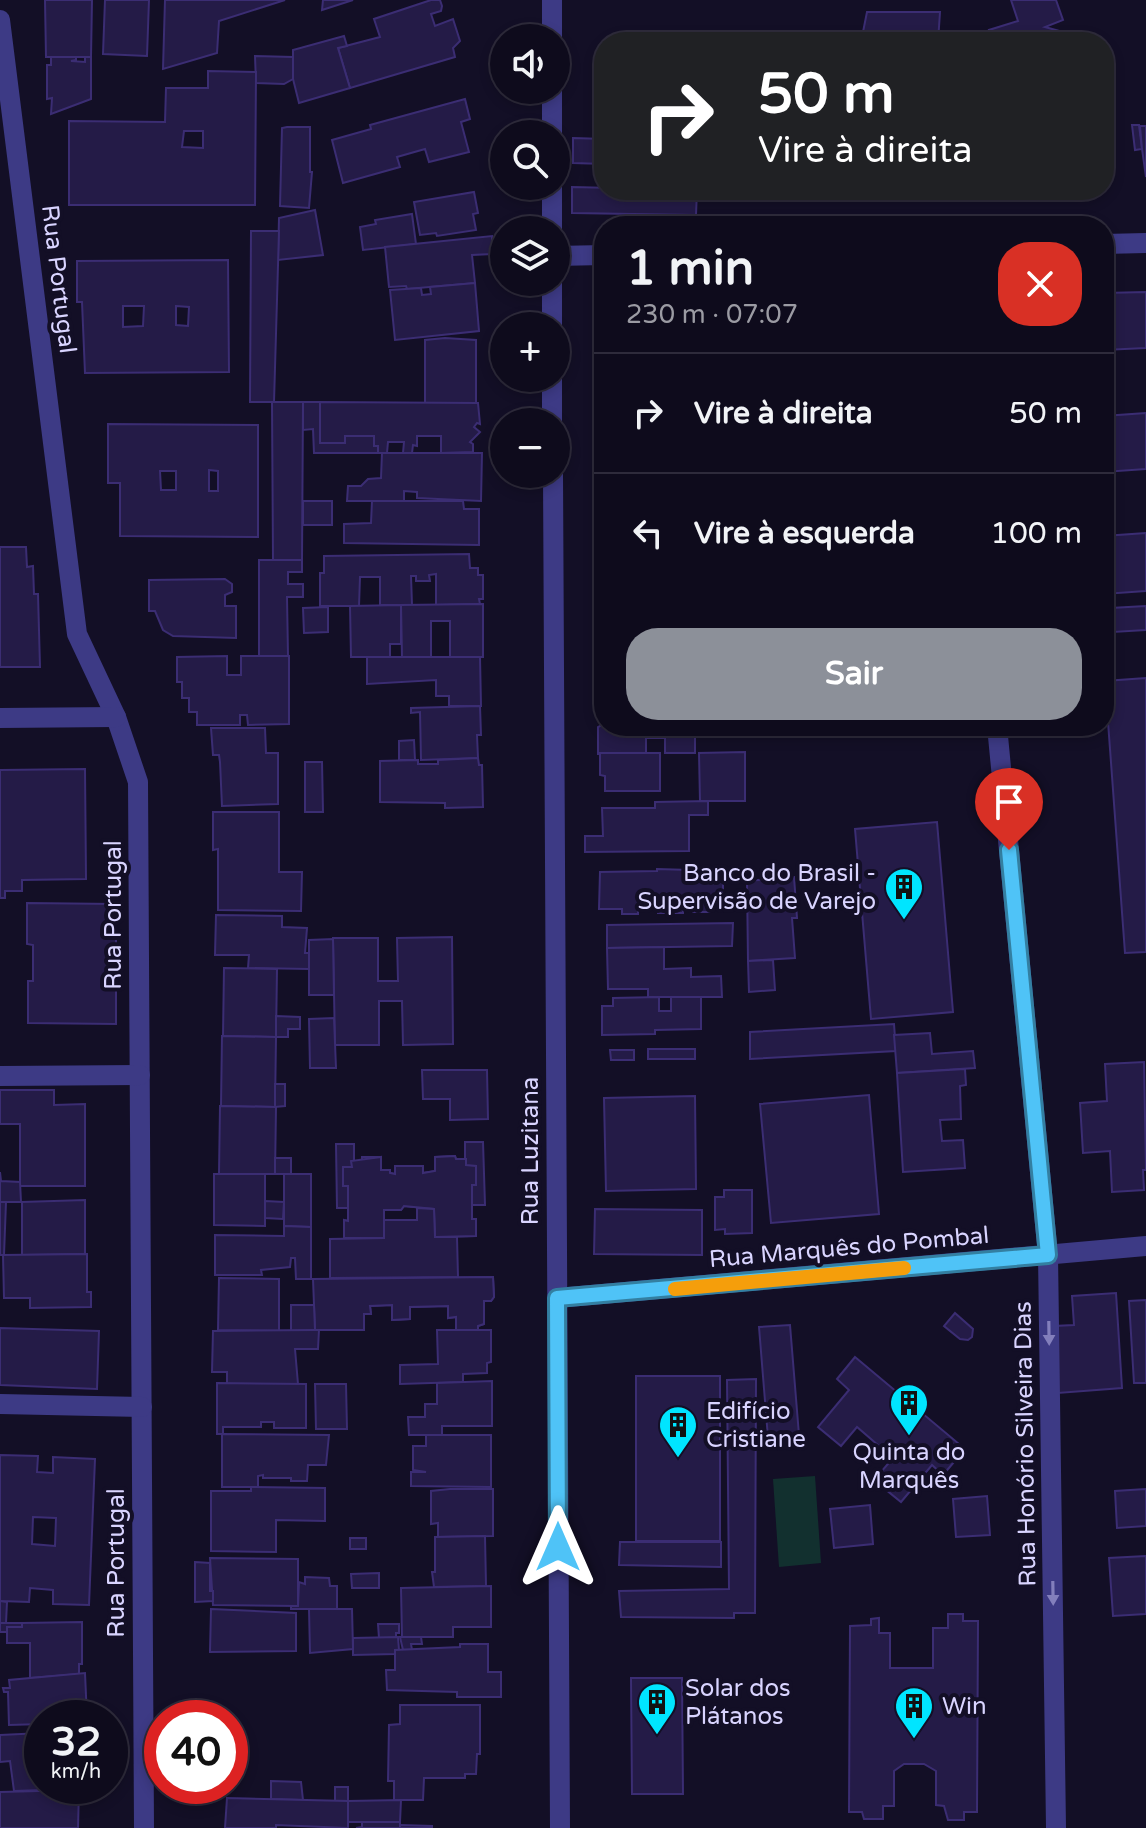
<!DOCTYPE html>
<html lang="pt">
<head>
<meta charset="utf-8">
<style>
	:root { --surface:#0e0b1c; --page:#171425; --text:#f1f3f6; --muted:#9b9ba3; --line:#2e2b3b; --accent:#8c9099 }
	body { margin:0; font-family:"Varela Round",sans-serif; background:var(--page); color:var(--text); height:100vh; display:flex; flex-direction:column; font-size:30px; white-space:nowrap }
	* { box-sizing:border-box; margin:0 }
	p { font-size:26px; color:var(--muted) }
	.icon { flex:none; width:44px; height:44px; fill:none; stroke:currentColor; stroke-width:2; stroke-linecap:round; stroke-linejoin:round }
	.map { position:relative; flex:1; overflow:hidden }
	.side { position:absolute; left:594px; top:216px; width:520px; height:520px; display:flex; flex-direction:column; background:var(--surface); border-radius:32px; box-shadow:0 4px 12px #0003,0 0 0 2px var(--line) }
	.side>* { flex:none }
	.top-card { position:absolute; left:594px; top:32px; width:520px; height:168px; border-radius:32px; box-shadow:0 4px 12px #0003,0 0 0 2px var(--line); background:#202124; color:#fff; overflow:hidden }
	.buttons { position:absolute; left:490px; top:24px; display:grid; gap:16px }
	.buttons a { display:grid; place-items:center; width:80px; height:80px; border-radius:50%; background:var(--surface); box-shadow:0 4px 12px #0003,0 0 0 2px var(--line); font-size:40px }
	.speed { position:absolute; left:24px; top:1700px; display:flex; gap:16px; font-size:40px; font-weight:700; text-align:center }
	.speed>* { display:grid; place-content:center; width:104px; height:104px; border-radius:50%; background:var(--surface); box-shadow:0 4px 12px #0003,0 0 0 2px var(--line); line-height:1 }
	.speed small { font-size:20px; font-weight:400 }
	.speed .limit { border:12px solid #d22; background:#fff; color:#111 }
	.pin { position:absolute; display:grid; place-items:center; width:68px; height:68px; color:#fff; margin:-82px -34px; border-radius:50% 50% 50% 0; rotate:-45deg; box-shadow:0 0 8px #0007 }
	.pin .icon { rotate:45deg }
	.me { position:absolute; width:88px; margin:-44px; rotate:0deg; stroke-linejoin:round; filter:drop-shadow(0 0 6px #0008) }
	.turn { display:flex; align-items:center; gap:28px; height:168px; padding:0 32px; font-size:36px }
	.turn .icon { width:104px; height:104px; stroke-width:2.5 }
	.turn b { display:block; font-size:56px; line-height:68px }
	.round { display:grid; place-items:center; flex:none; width:84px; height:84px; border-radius:32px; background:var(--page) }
	.headline { display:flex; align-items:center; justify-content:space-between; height:136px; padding:0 32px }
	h1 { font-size:48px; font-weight:700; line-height:60px }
	.action { display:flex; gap:16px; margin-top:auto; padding:16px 32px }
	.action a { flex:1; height:92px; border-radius:32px; background:var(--accent); color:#fff; font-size:32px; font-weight:700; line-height:92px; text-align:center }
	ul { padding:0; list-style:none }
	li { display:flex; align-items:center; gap:24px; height:120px; padding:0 32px; border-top:2px solid var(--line) }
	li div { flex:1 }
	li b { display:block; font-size:30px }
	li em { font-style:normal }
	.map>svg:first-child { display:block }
</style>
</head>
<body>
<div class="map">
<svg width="1146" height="1828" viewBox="0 0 1146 1828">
	<rect width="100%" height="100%" fill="#130f26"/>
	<path fill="#12302f" d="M815,1476l6,87 -42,4 -6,-88z"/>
	<g fill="#241b47" stroke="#3b2d73" stroke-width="2" fill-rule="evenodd">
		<path d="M45,0h47l-1,57h-45z"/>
		<path d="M105,0h44l-2,56 -44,-2z"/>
		<path d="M165,0h120l-66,21 -2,32 -54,16z"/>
		<path d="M323,0h30l-31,10z"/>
		<path d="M431,0h9l2,6 -1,5 -10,3 4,12 18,-7 7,22 -7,7 2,9 -105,31 -12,-40 42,-11 -6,-18z"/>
		<path d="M1011,0h45l7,20 -18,7 54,15h-105l-5,-12 29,-9z"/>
		<path d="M867,12h73l-2,30h-77z"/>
		<path d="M344,36l3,10 -9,2 12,40 -51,15 -6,-24v-29z"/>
		<path d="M255,56l38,1v22l-9,5 -28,-1z"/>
		<path d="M51,57h25v3l-5,1 14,1v-5h6v42l-40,15 1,-16 -5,1v-34h4z"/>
		<path d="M208,71l48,1 -1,133h-186v-84l96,1 1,-34h42zM184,131h19v17l-21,-1z"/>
		<path d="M1110,82l4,72h-10v-71z"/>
		<path d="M465,99l5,20 -9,3 8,30 -40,10 -4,-13 -28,8 3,10 -57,16 -11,-43 39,-11 -1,-4z"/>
		<path d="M1132,125h7l3,24 -7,1z"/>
		<path d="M1140,126h6v51l-4,-28z"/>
		<path d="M287,127h23v45h2l-3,36 -29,-2 2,-78z"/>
		<path d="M573,138l31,1v25l-31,-1z"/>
		<path d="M572,187l125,3 -1,25 -124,-2z"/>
		<path d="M474,192l4,21 -5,1 3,16 -39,6 -1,-3 -16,2 -6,-33z"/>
		<path d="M315,210l8,45 -45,5 1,-42z"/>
		<path d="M412,214l4,30 -53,6 -3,-23 16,-3 -1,-4z"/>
		<path d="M251,231h28l-5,171h-24z"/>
		<path d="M492,236v18l-20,1 3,28 -68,6 -1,-3 -17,1 -4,-40z"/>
		<path d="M228,260l1,112 -144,1 -3,-71h-5v-41zM123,306h21l-1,20 -20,1zM176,306l13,1 -1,19 -12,-1z"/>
		<path d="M475,283l4,48 -84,9 -5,-50 31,-2 1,7 9,-1 -1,-7z"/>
		<path d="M1146,292v56l-42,2v-57z"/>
		<path d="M595,327h9v39h-8z"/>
		<path d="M445,338l31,2v63h-51v-63z"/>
		<path d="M604,369v46l-8,1v-46z"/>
		<path d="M272,402h31l-1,158h-29z"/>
		<path d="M303,402h17v41h25v-7h29v10h4v7h-64l-1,-24 -10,1z"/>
		<path d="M320,402l158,1 2,21 -3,-1 -3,4 6,5 -10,10 3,2v8l-32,1v-17h-24v10l-4,-1 -1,8h-9l1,-11h-16l-1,11h-9v-7h-4v-10h-29v7h-25z"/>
		<path d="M1146,413v56l-42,3v-56z"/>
		<rect x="595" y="419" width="9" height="43"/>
		<path d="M108,424l150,1v112l-138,-1v-53h-12zM209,470l9,1v20h-9zM160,471h16v19h-15z"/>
		<path d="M382,453h100l-1,48 -64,-3v-6l-13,-1v10h-57l1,-15h13l7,-7 13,-1z"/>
		<path d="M597,462h7v40h-4z"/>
		<rect x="303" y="501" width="29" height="24"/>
		<path d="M372,501h91l1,8h15v36l-135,-2v-19l27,-1z"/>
		<path d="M594,513h10v47h-9z"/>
		<path d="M1146,533v58l-42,3v-58z"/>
		<path d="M0,547h26l1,20 6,-1 1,28h4l2,73h-40z"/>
		<path d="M469,554l1,14h8v7h5v24h-4l1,5 -44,1v-31l-7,1 1,6h-14v-5h-5l1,29h-32v-28h-20l-1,29h-39v-33h4v-17z"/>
		<path d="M259,560h43v12h-14v12h15v13h-16l1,59h-29z"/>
		<path d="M595,560h9v36h-7z"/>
		<path d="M225,579l7,5v8l-7,3v11h11v32l-63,-2 -10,-6 -8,-19h-6v-31z"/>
		<path d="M483,604v53h-33v-36h-19v36h-29l-1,-52z"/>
		<path d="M401,605v39h-11v13h-39l-1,-51z"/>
		<path d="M1146,606v24l-33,2 -2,-24z"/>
		<path d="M328,607v25l-24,1 -1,-25z"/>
		<rect x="597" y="609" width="7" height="39"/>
		<path d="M227,656v19h14v-19h48v68l-41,1 -1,-10h-7v10h-43v-13h-8v-14h-7v-16h-5v-25z"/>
		<path d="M367,657h113l1,49h-32v-10h-13v-16l-69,4z"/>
		<path d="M602,666l2,40h-4v-26h3z"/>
		<path d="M1146,678v274l-21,1 -20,-272z"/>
		<path d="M480,706l1,29h-4l1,23 -57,2 -1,-48 -9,1v-5z"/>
		<path d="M604,710v16h91v27h-30v-15h-19v15l-48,1v-27l6,-3z"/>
		<path d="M211,728h54l1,25h12v51l-56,2 -2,-44 -1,-7h-6z"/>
		<path d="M414,740l1,20h-16v-19z"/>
		<path d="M745,752v49h-45l-1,-48z"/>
		<path d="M600,753h60v38h-55v-15l-5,-1z"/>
		<path d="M478,758l1,7h3l1,42 -38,1v-5l-65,-1v-41l38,-1v4h20v-4z"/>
		<path d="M305,762h17l1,50h-18z"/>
		<path d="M85,769l1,110 -64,1v11h-17v7h-5v-128z"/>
		<path d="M708,801v14h-19v36l-104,1v-16h18l-1,-28h53v-6z"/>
		<path d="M213,812h66v60h23l-1,39 -83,-1v-61l-5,1z"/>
		<path d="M937,822l16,190 -82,7 -16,-190z"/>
		<path d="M657,869l66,2v36h-13v5h-17v-5l-10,1v5h-25v-5h-20v6h-16v-5h-23l1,-37 57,-1z"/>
		<path d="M794,877l3,41h-5l3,40 -47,3 -1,-80z"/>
		<path d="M27,903l89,1v40h-5v37h5v43l-88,-1v-42h5v-36l-6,-1z"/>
		<path d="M216,915l66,1v11l25,1 -2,25h4v16l-61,-1 1,-13h-34z"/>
		<path d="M733,923l-1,23 -125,2v-23z"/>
		<path d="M452,937l1,107 -50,1 -1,-44h-23v44h-44l-2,-107h45v43h20l-1,-43z"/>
		<path d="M333,939l1,56h-25v-55z"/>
		<path d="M664,947v22l27,-1v9l30,-1 1,21h-74v-8h-40l-1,-41z"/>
		<path d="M773,960l2,30 -26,2 -1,-31z"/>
		<path d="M224,968l53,1 -1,68 -53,-1z"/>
		<path d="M659,997v14h12v-14h30v32l-46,1v4l-53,1v-29h11v-8z"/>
		<path d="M276,1016l24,1v12h-12v8h-12z"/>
		<path d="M334,1018l2,50h-26l-1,-49z"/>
		<path d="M894,1024l2,27 -146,8v-27z"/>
		<path d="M930,1033l2,21 41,-3 2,17 -78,5 -3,-38z"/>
		<path d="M222,1036l54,1 -1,70 -54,-1z"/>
		<rect x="648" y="1049" width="47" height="10"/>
		<path d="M610,1050h24v10h-23z"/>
		<path d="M1144,1062l2,108h-3l1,20 -32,2 -2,-41 -27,2 -3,-50 27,-2 -2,-37z"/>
		<path d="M965,1069l1,16 -6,1 1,33 -21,1 2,21 21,-1 2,28 -62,4 -6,-99z"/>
		<path d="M422,1070h65l1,49 -38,1v-21h-27z"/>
		<path d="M275,1084h10v22l-10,1z"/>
		<path d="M0,1090h54v15l31,-1v82h-65v-62h-20z"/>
		<path d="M869,1095l10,119 -108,9 -11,-119z"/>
		<path d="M695,1096l1,93 -90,2 -2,-93z"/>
		<path d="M220,1106l56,1 -1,67h-56z"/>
		<path d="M465,1142h18l2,63h-13v14h4v17l-41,1 -1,-28 -30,-3 -3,4h-17v28h-40v-18l4,1v-13h-11l-1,-64h18v17h8v-4h19v13h9v3l5,1v-8h28v7l12,-2v-14l20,-1 1,3h9z"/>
		<path d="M455,1156l1,3h10v6l10,1v19h-4v34h4v17l-41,1 -1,-28 -30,-3 -3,4h-17v28h-40v-18l4,1v-35h-5v-19h9l-1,-6 30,-4v13h9v3l5,1v-8h28v7l12,-2v-14z"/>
		<rect x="275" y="1158" width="16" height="16"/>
		<path d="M0,1172l1,9 19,1 1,20h-21z"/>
		<path d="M214,1174h51v52l-51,-1z"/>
		<path d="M284,1174h27v53l-27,-1z"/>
		<path d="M724,1190h28v43l-27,1v-5l-10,1v-33h9z"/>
		<path d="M85,1200v54l-63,1v-53z"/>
		<path d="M265,1201l19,1 -1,17 -18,-1z"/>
		<path d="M0,1202h6l-2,53h-4z"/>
		<path d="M417,1208l17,1 1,28h22l1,40 -128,1v-39l54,-1v-18h33z"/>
		<path d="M595,1209l107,1v45l-108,-1z"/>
		<path d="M284,1226l27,1v52h-15l-1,-21h-4l-1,9 -29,3 1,5h-47v-40l69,1z"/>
		<path d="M87,1254v38h4v15l-61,1v-10h-26l-1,-43z"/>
		<path d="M493,1277l1,20 -3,4h-7v23l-6,2v4h-22v-13l-8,1v-12l-38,1v12l-18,1v-15l-22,1 1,8h-7v16h-20l-4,-32h-14v-19z"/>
		<path d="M493,1277l1,20 -3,4h-7v23l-6,2v4h-22v-13l-8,1v-12l-38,1v12l-18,1v-15l-22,1 1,8h-7v16h-49l-2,-51z"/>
		<path d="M219,1278l60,1v52l-61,-1z"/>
		<path d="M1116,1293l6,95 -64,5 -4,-67 20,-1 -2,-29z"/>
		<path d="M1146,1300v83h-12l-5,-82z"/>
		<path d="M291,1305h23l1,25 -24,1z"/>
		<path d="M955,1313l18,16 -1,8 -4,3 -8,-1 -16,-13z"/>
		<path d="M790,1325l9,110 -31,3 -9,-111z"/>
		<path d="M0,1328l99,3 -2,58 -97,-4z"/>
		<path d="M315,1330h4l-1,19h-23l3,35h-71v-12h-15l1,-41z"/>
		<path d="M437,1330h54v32l-4,1v10l-24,1v8l-63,2v-19l38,-1z"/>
		<path d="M855,1357l110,92 -22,26 -11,-10 -31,37 -27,-22 19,-22 -36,-31 -16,19 -23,-19 31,-37 -12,-11z"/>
		<rect x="636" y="1376" width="84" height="165"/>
		<path d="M756,1379l-1,234h-21v5l-113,-1 -2,-26 110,-2 -2,-209z"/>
		<path d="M492,1381v45h-50v9h-33l-1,-18h17v-13h12v-21z"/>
		<path d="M217,1383l89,1v44h-32v-6h-13v5h-38v7h-6z"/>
		<path d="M315,1384h31l1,45h-31z"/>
		<path d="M222,1434l107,1 -3,30h-18l-1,16h-16v-3h-28v-3l-5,1v11h-36z"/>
		<path d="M426,1435h65v52l-80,-1v-14h15l-13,-2v-24h13z"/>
		<path d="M0,1455l38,1 -1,16 16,1v-16l42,2 -6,146 -36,-1v-14l-23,-2 -1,14 -29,-1zM33,1517l23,1 -1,28 -23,-2z"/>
		<path d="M251,1487l74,1v33l-49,-1v32l-65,-1v-60h40z"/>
		<path d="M450,1489h43v47l-55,1v-14l-7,1v-33z"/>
		<path d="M1146,1489v37l-29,2 -2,-37z"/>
		<path d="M987,1496l3,39 -34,2 -3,-38z"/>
		<path d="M870,1505l3,39 -39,4 -4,-39z"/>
		<path d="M485,1536l1,50 -52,1 -2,-15h3v-35z"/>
		<rect x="350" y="1538" width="16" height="11"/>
		<path d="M620,1542h101v25l-102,-2z"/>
		<path d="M1146,1556v58l-33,2 -4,-58z"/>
		<path d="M210,1558l88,1v47l-85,-1z"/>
		<path d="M195,1562l15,1v28h3v10l-18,1z"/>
		<path d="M379,1573v15h-27l-1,-14z"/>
		<path d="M305,1577l24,1 1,8h7v23h-46v-3h7l1,-24 6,2z"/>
		<path d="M491,1586v41h-38v10h-51l-1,-49z"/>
		<path d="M0,1601l7,1 -1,21h-6z"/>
		<path d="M211,1609l85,4v38l-86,1z"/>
		<path d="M309,1609h43l1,40 -43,4z"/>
		<path d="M948,1614h15v7h15l-1,191h-13v8h-16l-4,-14 -8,-1v-34l-12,-7h-20l-10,7v35h-11v13h-19l-2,-7h-13l1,-186 21,-1v-6l8,-1v15h11v35h43v-40h15z"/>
		<path d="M82,1622v42h-3v10l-49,4v-35h-23v-16h15v-4z"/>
		<path d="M0,1623h22v4h-15v5h-7z"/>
		<path d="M378,1624h21v9h-3v5h-17z"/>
		<path d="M398,1637l1,13h-4v4l-42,1v-17z"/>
		<path d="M400,1637h21l1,7h-11l1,6h-9z"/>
		<path d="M460,1644h28v28h13v25h-44v-5l-70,-2 -1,-20h9v-20l65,-3z"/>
		<path d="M85,1673l2,45h-45v6l-33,1 -1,-33h-4l-1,-4h7l-1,-8z"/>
		<path d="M631,1678h51l1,116h-51z"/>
		<path d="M400,1705h80v49h-3l-1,20h-11v4h-41l-1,22h-29v-19h-6l1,-56 11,-1z"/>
		<path d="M42,1733l1,57 -29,1 -4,-30 -10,1v-27z"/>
		<path d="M271,1781l30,1 2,18 -32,-1z"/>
		<path d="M57,1786h35v3l-35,1z"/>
		<rect x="335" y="1787" width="13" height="14"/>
		<path d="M79,1790l-1,38h-78v-36z"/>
		<path d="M227,1798l121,3v27l-72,-3v3h-51z"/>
		<path d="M401,1800l-1,22h-52v-21z"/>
		<path d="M362,1822h38v6h-44l6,-1z"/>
		<path d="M400,1825l32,1v2h-32z"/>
	</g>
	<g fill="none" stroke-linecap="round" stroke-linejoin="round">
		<g stroke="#3d3a85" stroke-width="20">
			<path d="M0,20l77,614 39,83 22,65 6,1046"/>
			<path d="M552,38v-38"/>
			<path d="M552,134v-44"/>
			<path d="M552,230v-44"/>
			<path d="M1104,244l42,-1"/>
			<path d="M556,256l48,-1"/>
			<path d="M552,282v44"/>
			<path d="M552,378v44"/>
			<path d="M553,474l7,1354"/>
			<path d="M0,718l116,-1"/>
			<path d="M997,726l51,529 8,573"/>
			<path d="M0,1076l140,-1"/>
			<path d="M557,1298l589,-52"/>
			<path d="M0,1404l142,3"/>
		</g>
	</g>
	<defs><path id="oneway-solid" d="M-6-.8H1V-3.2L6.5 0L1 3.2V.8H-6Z" transform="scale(2)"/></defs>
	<g fill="#837fbc">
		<use href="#oneway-solid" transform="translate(1049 1333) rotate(89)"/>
		<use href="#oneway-solid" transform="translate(1053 1593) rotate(89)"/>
	</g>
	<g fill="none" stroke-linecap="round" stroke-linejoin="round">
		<defs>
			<path id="route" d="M558,1547l-1,-249 491,-43 -39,-405"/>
		</defs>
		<use href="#route" stroke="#337fa1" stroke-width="20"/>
		<use href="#route" stroke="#4fc3f7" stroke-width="14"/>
		<path stroke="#f59e0b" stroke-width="14" d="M675,1289l229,-21"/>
	</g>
	<defs>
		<symbol id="building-pin" viewBox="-11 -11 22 30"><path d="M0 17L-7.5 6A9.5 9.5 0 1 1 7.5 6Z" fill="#00e5ff" stroke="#130f26"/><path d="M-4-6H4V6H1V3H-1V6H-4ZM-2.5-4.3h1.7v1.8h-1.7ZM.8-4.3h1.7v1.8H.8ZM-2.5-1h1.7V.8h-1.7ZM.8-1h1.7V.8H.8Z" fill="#111"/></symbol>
	</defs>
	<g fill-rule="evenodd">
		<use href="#building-pin" x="882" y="865" width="44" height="60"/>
		<use href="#building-pin" x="887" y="1381" width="44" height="60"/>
		<use href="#building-pin" x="656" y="1403" width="44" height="60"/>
		<use href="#building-pin" x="635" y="1680" width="44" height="60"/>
		<use href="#building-pin" x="892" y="1684" width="44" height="60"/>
	</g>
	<g text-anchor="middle" stroke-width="8" stroke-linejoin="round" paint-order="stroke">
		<g font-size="24" fill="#d9d4ff" stroke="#130f26">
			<text transform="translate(59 279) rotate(83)" y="8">Rua Portugal</text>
			<text transform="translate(113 915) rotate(-90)" y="8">Rua Portugal</text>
			<text transform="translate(530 1151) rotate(-90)" y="8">Rua Luzitana</text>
			<text transform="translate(849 1247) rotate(-5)" y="8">Rua Marquês do Pombal</text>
			<text transform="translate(1025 1444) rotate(-91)" y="8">Rua Honório Silveira Dias</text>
			<text transform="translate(116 1563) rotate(-90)" y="8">Rua Portugal</text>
		</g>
		<g font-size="24" fill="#d9d4ff" stroke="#130f26" text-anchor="start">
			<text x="876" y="881" text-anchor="end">Banco do Brasil -<tspan x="876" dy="28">Supervisão de Varejo</tspan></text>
			<text x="706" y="1419">Edifício<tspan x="706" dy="28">Cristiane</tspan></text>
			<text x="909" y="1460" text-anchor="middle">Quinta do<tspan x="909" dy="28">Marquês</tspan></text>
			<text x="685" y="1696">Solar dos<tspan x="685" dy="28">Plátanos</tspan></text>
			<text x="942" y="1714">Win</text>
		</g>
	</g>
</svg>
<div class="buttons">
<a><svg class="icon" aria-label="sound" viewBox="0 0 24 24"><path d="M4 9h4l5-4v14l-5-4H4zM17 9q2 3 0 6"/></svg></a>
<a><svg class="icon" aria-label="search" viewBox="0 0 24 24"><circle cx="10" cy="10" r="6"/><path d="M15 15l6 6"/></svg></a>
<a><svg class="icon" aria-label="layers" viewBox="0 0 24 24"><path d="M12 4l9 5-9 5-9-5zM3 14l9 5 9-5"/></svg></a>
<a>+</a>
<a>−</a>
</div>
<div class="speed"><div>32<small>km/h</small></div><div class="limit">40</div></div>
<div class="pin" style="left:1009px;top:850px;background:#d93025"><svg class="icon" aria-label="arrive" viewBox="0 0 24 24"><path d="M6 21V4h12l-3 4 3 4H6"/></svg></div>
<svg class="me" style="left:558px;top:1547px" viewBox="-20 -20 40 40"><path d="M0-17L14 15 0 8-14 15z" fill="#4fc3f7" stroke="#fff" stroke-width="4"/></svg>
<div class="top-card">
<div class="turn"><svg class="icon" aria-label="right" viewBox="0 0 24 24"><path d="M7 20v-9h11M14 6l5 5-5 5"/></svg><div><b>50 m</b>Vire à direita</div></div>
</div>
<section class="side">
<div class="headline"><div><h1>1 min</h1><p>230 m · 07:07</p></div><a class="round" style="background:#d93025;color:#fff"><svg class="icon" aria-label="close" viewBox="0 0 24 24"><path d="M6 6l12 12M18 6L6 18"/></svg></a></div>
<ul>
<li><svg class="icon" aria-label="right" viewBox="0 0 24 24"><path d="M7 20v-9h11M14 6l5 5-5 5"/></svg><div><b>Vire à direita</b></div><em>50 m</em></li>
<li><svg class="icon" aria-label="left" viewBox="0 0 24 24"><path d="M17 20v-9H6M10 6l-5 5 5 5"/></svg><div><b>Vire à esquerda</b></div><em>100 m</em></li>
</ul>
<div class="action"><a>Sair</a></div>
</section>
</div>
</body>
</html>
